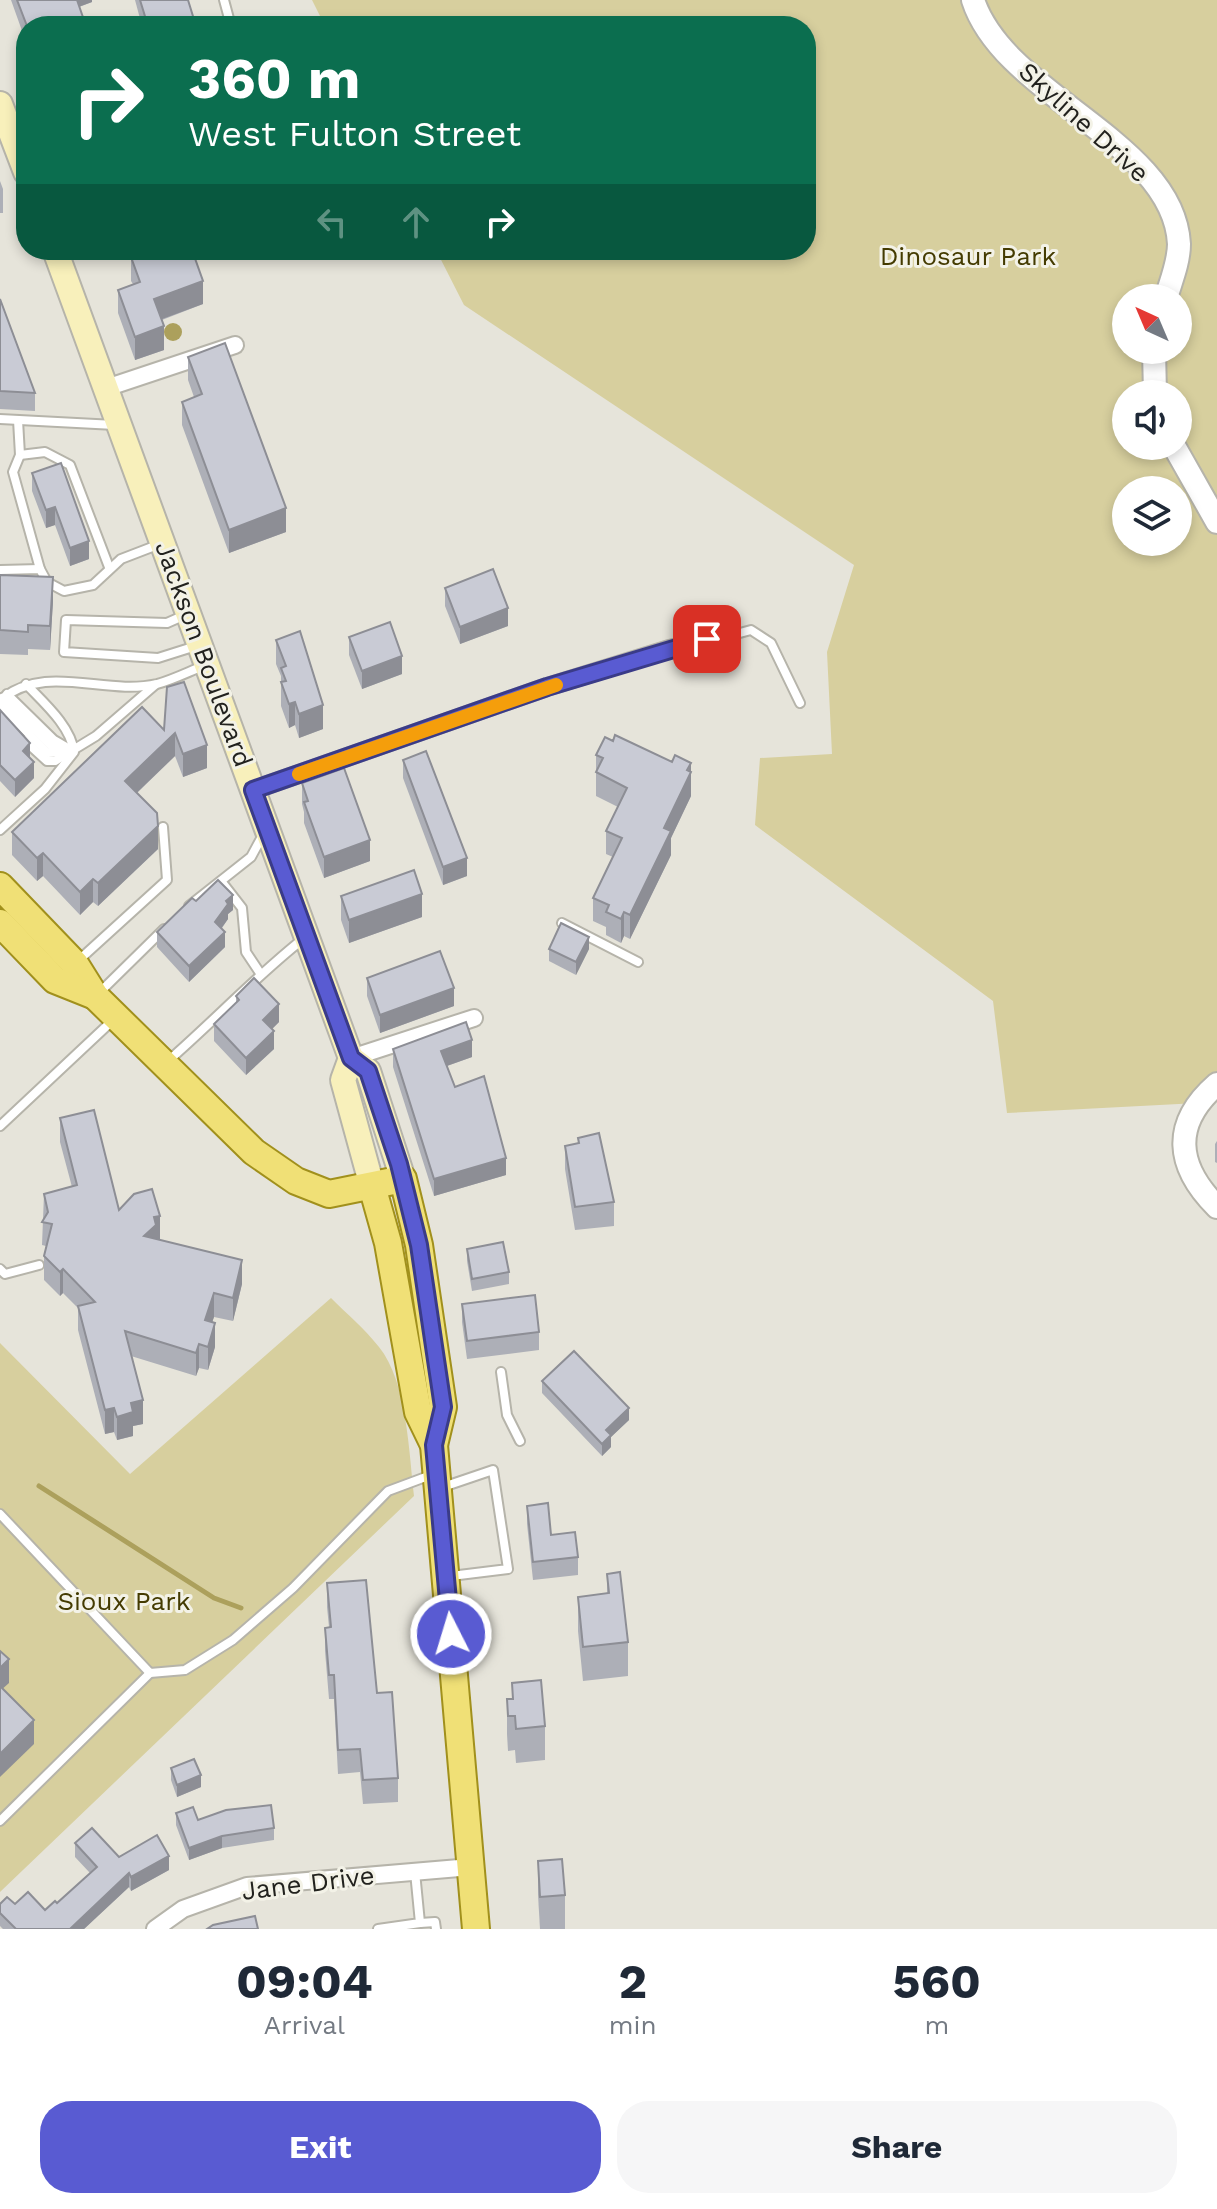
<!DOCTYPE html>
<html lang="en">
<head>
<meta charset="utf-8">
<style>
	:root { --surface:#fff; --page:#f6f6f7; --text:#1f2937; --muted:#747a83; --accent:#595bd2 }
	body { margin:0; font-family:"Work Sans",sans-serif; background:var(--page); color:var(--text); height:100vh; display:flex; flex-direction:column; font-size:30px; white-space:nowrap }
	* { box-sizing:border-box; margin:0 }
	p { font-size:26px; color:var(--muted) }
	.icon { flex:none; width:44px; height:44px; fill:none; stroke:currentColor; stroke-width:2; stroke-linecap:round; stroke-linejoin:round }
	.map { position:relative; height:1929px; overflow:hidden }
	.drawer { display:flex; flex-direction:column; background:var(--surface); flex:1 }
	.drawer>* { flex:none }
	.hud { position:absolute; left:16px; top:16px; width:800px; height:244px; border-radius:32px; box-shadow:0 4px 12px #0003; background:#0b6e4f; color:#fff; overflow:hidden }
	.needle { width:52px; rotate:316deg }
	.buttons { position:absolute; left:1112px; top:284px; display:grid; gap:16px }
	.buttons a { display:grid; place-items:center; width:80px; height:80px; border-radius:50%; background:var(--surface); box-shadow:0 4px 12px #0003; font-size:40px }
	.pin { position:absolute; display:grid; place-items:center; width:68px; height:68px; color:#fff; margin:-34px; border-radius:16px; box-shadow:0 4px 12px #0006 }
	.me { position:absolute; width:88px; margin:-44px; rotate:355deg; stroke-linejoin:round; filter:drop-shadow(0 0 6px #0008) }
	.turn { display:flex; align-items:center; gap:28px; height:168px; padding:0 40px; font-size:36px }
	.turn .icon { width:104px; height:104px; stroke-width:2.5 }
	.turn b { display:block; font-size:56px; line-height:68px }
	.lanes { display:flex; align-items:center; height:76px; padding:0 40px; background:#0003; justify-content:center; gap:40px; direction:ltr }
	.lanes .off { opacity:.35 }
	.eta { display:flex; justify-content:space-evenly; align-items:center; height:136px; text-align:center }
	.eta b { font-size:48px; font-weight:700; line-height:56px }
	.cta { display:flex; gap:16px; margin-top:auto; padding:16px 40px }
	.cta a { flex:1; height:92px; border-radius:32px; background:var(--accent); color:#fff; font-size:32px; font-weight:700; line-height:92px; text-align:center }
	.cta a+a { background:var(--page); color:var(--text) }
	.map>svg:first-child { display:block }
</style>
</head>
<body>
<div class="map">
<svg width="1217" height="1929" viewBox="0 0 1217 1929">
	<rect width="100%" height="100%" fill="#e6e4da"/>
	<g fill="#d7cf9e" fill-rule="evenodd">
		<path d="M312,0h905v1102l-210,11 -14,-112 -238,-176 5,-67 72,-4 -5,-102 27,-87 -390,-260 -28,-55h370v-224h-481zM1126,298h52v52h-52zM1126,394h52v52h-52zM1126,490h52v52h-52z"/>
		<path d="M331,1298c16,16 34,31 48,49 28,34 30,106 35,149l-414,396v-549l130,131z"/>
	</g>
	<circle fill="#aca05c" cx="173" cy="332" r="9"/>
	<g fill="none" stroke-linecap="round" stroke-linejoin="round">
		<path stroke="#aca05c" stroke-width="5" d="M39,1486l175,112 27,10"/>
		<defs>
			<g id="service">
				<path d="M224,0l7,26"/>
				<path d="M0,419l115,6"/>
				<path d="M18,420l2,35 25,-3 25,13 39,102"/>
				<path d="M20,455l-7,17 27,97"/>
				<path d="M0,570l40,-1 7,13 17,9 29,-6 28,-26 39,-15"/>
				<path d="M185,615l-18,8 -101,-3 -2,32 94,6 38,-12"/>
				<path d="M725,637l26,-7 20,13 29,60"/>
				<path d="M7,694l47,46 12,7"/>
				<path d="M2,698l51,49 8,2"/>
				<path d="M0,700c47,-38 103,-4 157,-16 15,-4 31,-12 46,-18"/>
				<path d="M0,705l48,48 21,-1"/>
				<path d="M24,740l23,21h8l41,-25 59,-51"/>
				<path d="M0,830l45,-41 29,-37c-3,-26 -31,-50 -48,-68"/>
				<path d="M221,881l21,27 4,44 14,21"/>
				<path d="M189,906l62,-49 13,-24"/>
				<path d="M562,923l76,39"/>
				<path d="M79,960l88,-80 -4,-53"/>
				<path d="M100,992l64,-63"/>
				<path d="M168,1061c46,-40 87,-84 135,-122"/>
				<path d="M0,1126l112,-105"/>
				<path d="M0,1269l5,5 34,-9"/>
				<path d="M501,1372l6,43 13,26"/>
				<path d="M440,1488l53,-18 15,99 -57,7"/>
				<path d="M0,1514l150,159 35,-3 48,-30 60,-52 95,-97 43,-16"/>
				<path d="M0,1821l150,-148"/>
				<path d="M420,1923l15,-1 1,7"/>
				<path d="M378,1929l42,-6 -5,-51"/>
			</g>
			<g id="minor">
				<path d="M106,388l129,-43"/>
				<path d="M253,790l294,-103 122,-38 56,-12"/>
				<path d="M351,1058l123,-40"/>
				<path d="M155,1929l28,-20 64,-23 224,-19"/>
			</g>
			<g id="tertiary">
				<path d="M973,0c31,96 201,142 206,244 0,18 -8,37 -13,54"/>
				<path d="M1154,350l1,44"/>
				<path d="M1174,446l43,76"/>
				<path d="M1217,1084c-46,40 -41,82 0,123"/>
			</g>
			<g id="secondary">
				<path d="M0,104l26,68"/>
				<path d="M55,250l296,808 17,13 35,108"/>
				<path d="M351,1058l-8,22 29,106"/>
			</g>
			<g id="primary">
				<path d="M0,886l75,78 20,32 159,156 42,29 33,13 74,-15 16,66 24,162 -9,38"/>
				<path d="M0,923l55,57 40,16"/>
				<path d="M372,1186l16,57 30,169 16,33 42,484"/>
			</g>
		</defs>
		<use href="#service" stroke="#b6b4aa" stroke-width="12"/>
		<use href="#minor" stroke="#b6b4aa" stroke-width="20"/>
		<use href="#tertiary" stroke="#b6b4aa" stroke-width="26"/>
		<use href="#secondary" stroke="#b6b4aa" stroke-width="28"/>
		<use href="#primary" stroke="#a1901c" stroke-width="30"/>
		<use href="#service" stroke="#fff" stroke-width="8"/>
		<use href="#minor" stroke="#fff" stroke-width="16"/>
		<use href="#tertiary" stroke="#fff" stroke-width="22"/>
		<use href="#secondary" stroke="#f8f0bb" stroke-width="24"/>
		<use href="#primary" stroke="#f0e076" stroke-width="26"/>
	</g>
	<g fill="#adafb7">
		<path d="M11,0h81v2l-13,5 7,19h-60v16z"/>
		<path d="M135,0h53l8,26h-54z"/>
		<path d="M0,181l3,8v24h-3z"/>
		<path d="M131,257l72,47 -41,16 2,30 -29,10 -17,-47v-23l15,-6 -2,-3z"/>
		<path d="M0,299l35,94v18l-35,-2z"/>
		<path d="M188,357l98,175 -57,21 -47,-128v-23l12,-5 -6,-17z"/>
		<path d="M32,473l57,86 -19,7 -15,-41 -9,3 -14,-37z"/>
		<path d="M0,575l53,26 -3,49 -22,-1v6l-28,-1z"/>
		<path d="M445,588l63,38 -48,18 -15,-38z"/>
		<path d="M349,637l53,37 -40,15 -13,-34z"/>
		<path d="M276,640l47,89 -24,9 -4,-13 -6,3 -8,-22v-30l-5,-12z"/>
		<path d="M167,687l40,81 -24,9 -8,-21 -38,37 21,56 -60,57 -5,-4 -13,13 -37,-39 -6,5 -25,-26v-23l152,-102z"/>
		<path d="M0,710l30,49 4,19 -19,19 -15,-16z"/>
		<path d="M613,741l59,21 19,1v33l-20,42v17l-41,84 -6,-3 -3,7 -15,-8v-8l-13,-6v-23l20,-41 -7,-3v-23l12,-24 -22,-11v-41z"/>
		<path d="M403,760l64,116 -24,9 -40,-107z"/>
		<path d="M302,783l68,78 -46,17 -20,-55v-11l-2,-8z"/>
		<path d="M341,896l81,21 -73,26 -8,-23z"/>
		<path d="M196,901l37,9 -5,4v5l-6,9 3,19 -36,35 -32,-35v-15z"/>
		<path d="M549,949h40l-13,26 -27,-14z"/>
		<path d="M367,978l87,28 -74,27 -13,-37z"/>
		<path d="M236,996l43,26 -7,7 2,20 -28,26 -32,-34v-17l22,-21z"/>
		<path d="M393,1049l79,8 -25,9 8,21 51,88 -72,21 -41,-129z"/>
		<path d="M60,1118l59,92 41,30 82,44 -9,37 -19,-4 -2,5 3,25 -7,23 -9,-2 -3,8 -65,-20 12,68 -10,2v10l-16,4 -3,-8 -9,2 -27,-104v-22l-15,-15 -3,3 -16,-16v-24l2,-10 -4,-1 2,-51 28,-7 -12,-45z"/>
		<path d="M578,1138l36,64v24l-39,4 -10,-61v-23l13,-3z"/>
		<path d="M1217,1141v22l-2,-1v-18z"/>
		<path d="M467,1249l42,23v12l-37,7 -5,-30z"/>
		<path d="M462,1304l77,28v18l-72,9 -5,-37z"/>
		<path d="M542,1381l87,39 -18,17v10l-9,9 -60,-63z"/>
		<path d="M527,1506l24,29 27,22v18l-45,5 -6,-56z"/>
		<path d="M607,1574l21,68v34l-45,5 -5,-50v-34l29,-4z"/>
		<path d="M327,1583l50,110 21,85v24l-35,2 -3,-32 -22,2 -4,-75h-5l-4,-48v-23l4,-1 -2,-20z"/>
		<path d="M512,1683l33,43v34l-29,3 -1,-13 -7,1 -1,-17v-35h5z"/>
		<path d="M171,1768l30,19 -24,10 -6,-17z"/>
		<path d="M176,1813l22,7 76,8v12l-52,8 -33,12 -13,-35z"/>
		<path d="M75,1843l44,14 50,13 -38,21 -2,-4 -45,42h-81l-3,-3v-22h15l30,6 12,-7 33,-30 -15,-16z"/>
		<path d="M538,1861l27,34v34h-25l-2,-34z"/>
	</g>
	<g fill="#8d8e95">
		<path d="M73,0h19v2l-19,7z"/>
		<path d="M203,281v23l-49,18v-23z"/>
		<path d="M164,326v24l-29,10v-23z"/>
		<path d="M55,507v18l-9,3v-18z"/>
		<path d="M286,508v24l-57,21v-23z"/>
		<path d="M89,541v18l-19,7v-18z"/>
		<path d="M53,577v24l-3,49v-24z"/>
		<path d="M508,608v18l-48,18v-17z"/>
		<path d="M402,656v18l-40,15v-18z"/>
		<path d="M295,702v23l-6,3v-24z"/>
		<path d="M323,705v24l-24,9v-24z"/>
		<path d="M175,733v23l-50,48v-23z"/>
		<path d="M30,743v16l-7,-8z"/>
		<path d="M207,745v23l-24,9v-23z"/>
		<path d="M34,762v16l-19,19v-17z"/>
		<path d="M691,763v33l-20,42v17l-41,84v-24z"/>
		<path d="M158,826v23l-60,57v-23z"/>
		<path d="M370,840v21l-46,17v-21z"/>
		<path d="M43,853v23l-6,5v-23z"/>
		<path d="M467,858v18l-24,9v-18z"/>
		<path d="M93,879v23l-13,13v-23z"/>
		<path d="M422,894v23l-73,26v-23z"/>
		<path d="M233,895v15l-5,4v5l-13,18v-15l11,-21z"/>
		<path d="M624,912v24l-3,7v-24z"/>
		<path d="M225,932v15l-36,35v-16z"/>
		<path d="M589,937v12l-13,26v-13z"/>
		<path d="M454,988v18l-74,27v-18z"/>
		<path d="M279,1004v18l-16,16v-18z"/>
		<path d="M274,1031v18l-28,26v-17z"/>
		<path d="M472,1040v17l-31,11v-17z"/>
		<path d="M506,1158v17l-72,21v-17z"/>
		<path d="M160,1216v24l-16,-4 10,-19z"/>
		<path d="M242,1260v24l-9,37v-23z"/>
		<path d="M63,1269v24l-3,3v-24z"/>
		<path d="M214,1293v24l-9,26v-23z"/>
		<path d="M215,1323v24l-7,23v-23z"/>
		<path d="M199,1344v24l-3,8v-23z"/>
		<path d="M143,1400v24l-10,2v10l-16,4v-23l14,-14z"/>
		<path d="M114,1408v24l-9,2v-24z"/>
		<path d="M629,1408v12l-18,17v10l-9,9v-12l4,-14z"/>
		<path d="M9,1659v24l-9,8v-23z"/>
		<path d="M34,1720v24l-34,33v-23z"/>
		<path d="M201,1775v12l-24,10v-12z"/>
		<path d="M222,1836v12l-33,12v-12z"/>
		<path d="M169,1856v14l-38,21v-14z"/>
		<path d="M129,1873v14l-45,42h-14z"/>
	</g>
	<g fill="#c9cbd5" stroke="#8d8e95" stroke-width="2">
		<path d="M17,0h60l9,26h-59z"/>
		<path d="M140,0h48l8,26h-48z"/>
		<path d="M152,250h40l11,31 -49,18 10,27 -29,11 -17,-47 22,-8 -9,-25z"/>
		<path d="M0,299l35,94 -35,-2z"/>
		<path d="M225,343l61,165 -57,22 -47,-128 20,-8 -14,-37z"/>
		<path d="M61,463l28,78 -19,7 -15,-41 -9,3 -14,-37z"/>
		<path d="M493,569l15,39 -48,19 -15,-39z"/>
		<path d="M0,575l53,2 -3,49 -22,-1v7l-28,-2z"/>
		<path d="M390,622l12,34 -40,15 -13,-34z"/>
		<path d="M300,631l23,74 -24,9 -4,-12 -6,2 -8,-22 5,-1 -5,-13 5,-2 -10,-26z"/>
		<path d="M184,682l23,63 -24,9 -8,-21 -50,48 32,32 1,13 -60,57 -5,-4 -13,13 -37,-39 -6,5 -25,-26 130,-125 22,23 3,-43z"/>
		<path d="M0,710l30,33 -7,8 11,11 -19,18 -15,-15z"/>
		<path d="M615,735l57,27 3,-7 16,8 -4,7 4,2 -27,56 7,3 -41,84 -6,-3 -3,7 -15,-7 3,-7 -16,-7 29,-60 -16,-7 21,-43 -31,-16 7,-14 -7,-3 9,-18 8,4z"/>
		<path d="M426,751l41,107 -24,9 -40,-107z"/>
		<path d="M344,768l26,72 -46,17 -20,-55 4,-1 -6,-18z"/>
		<path d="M414,870l8,24 -73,26 -8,-24z"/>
		<path d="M218,880l15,15 -7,6 2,3 -13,18 10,10 -36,34 -32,-34 35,-34 4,3z"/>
		<path d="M561,923l28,14 -13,25 -27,-13z"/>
		<path d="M440,951l14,37 -74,27 -13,-37z"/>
		<path d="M254,978l25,26 -16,16 11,11 -28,27 -32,-34 25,-24 -3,-4z"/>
		<path d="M466,1022l6,18 -31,11 14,36 29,-11 22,82 -72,21 -41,-130z"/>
		<path d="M94,1110l25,100 15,-16 18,-5 8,27 -6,1 2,8 -12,11 98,24 -9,38 -19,-5 -9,27 10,3 -7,24 -9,-3 -3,9 -71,-22 18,69 -12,3 2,9 -16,5 -3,-9 -9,2 -27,-104 17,-4 -32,-33 -3,3 -16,-16 8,-32 -10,-2 6,-10 -4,-18 33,-9 -17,-67z"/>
		<path d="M599,1133l15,69 -39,5 -10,-61 14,-3 -1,-5z"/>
		<path d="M503,1242l6,30 -37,7 -5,-30z"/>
		<path d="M535,1295l4,37 -72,9 -5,-37z"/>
		<path d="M574,1351l55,57 -23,22 5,5 -9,9 -60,-63z"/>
		<path d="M548,1503l3,32 24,-3 3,25 -45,5 -6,-56z"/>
		<path d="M620,1572l8,70 -45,5 -5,-50 31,-4 -2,-19z"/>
		<path d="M366,1580l11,113 15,-1 6,86 -35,2 -3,-31 -22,1 -4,-75h-5l-4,-47 6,-1 -4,-44z"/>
		<path d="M0,1651l9,8 -9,9z"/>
		<path d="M541,1680l4,46 -29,3 -1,-13h-7l-1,-17h6l-1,-16z"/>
		<path d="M0,1686l34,34 -34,34z"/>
		<path d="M194,1759l7,16 -24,10 -6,-17z"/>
		<path d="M271,1805l3,23 -52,8 -33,12 -13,-35 17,-6 5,13 28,-10z"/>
		<path d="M92,1828l27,29 38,-22 12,21 -38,21 -2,-4 -59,56h-54l-16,-16v-9l7,-7 8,7 13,-12 17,18 10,-9 2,2 40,-36 -22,-24z"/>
		<path d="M562,1859l3,36 -25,2 -2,-36z"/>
		<path d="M255,1916l3,13h-51l6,-4z"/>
	</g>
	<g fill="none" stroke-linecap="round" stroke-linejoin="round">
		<defs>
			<path id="route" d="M451,1634l-17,-189 9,-38 -24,-162 -20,-81 -31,-93 -17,-13 -98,-268 294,-103 160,-48"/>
		</defs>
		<use href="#route" stroke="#3a3b88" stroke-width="20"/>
		<use href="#route" stroke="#595bd2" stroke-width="14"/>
		<path stroke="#f59e0b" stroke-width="14" d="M299,774l257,-89"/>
	</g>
	<g text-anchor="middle" stroke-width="6" stroke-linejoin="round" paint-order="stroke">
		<g font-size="26" fill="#22221e" stroke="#f3f2e7">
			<text transform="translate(1084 122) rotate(42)" y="9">Skyline Drive</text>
			<text transform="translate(204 654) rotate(70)" y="9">Jackson Boulevard</text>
			<text transform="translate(308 1883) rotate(-7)" y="9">Jane Drive</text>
		</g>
		<g font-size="26" fill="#443b01" stroke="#f3f2e7">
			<text x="968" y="265">Dinosaur Park</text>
			<text x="124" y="1610">Sioux Park</text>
		</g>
	</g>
</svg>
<div class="buttons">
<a><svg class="needle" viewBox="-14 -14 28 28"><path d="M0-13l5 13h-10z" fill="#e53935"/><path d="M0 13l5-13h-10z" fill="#747a83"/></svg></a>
<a><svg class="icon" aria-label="sound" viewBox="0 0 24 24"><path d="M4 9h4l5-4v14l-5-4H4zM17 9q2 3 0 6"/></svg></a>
<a><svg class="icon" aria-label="layers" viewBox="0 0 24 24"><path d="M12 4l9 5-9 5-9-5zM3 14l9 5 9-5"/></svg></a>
</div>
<div class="pin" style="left:707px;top:639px;background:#d93025"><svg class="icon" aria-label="arrive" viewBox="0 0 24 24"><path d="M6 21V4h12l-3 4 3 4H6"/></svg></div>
<svg class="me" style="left:451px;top:1634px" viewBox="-20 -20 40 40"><circle r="17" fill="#595bd2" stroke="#fff" stroke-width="3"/><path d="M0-11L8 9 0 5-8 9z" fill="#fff"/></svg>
<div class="hud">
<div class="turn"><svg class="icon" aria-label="right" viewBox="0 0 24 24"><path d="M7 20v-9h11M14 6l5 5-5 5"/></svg><div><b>360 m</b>West Fulton Street</div></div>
<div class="lanes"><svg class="icon off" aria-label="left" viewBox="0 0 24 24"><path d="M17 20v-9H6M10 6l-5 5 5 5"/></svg><svg class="icon off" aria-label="ahead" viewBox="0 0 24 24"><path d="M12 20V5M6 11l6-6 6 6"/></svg><svg class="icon" aria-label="right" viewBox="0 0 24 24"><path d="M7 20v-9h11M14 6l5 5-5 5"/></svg></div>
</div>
</div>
<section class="drawer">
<div class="eta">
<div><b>09:04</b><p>Arrival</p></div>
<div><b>2</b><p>min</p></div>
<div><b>560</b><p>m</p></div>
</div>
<div class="cta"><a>Exit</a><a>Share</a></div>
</section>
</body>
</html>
